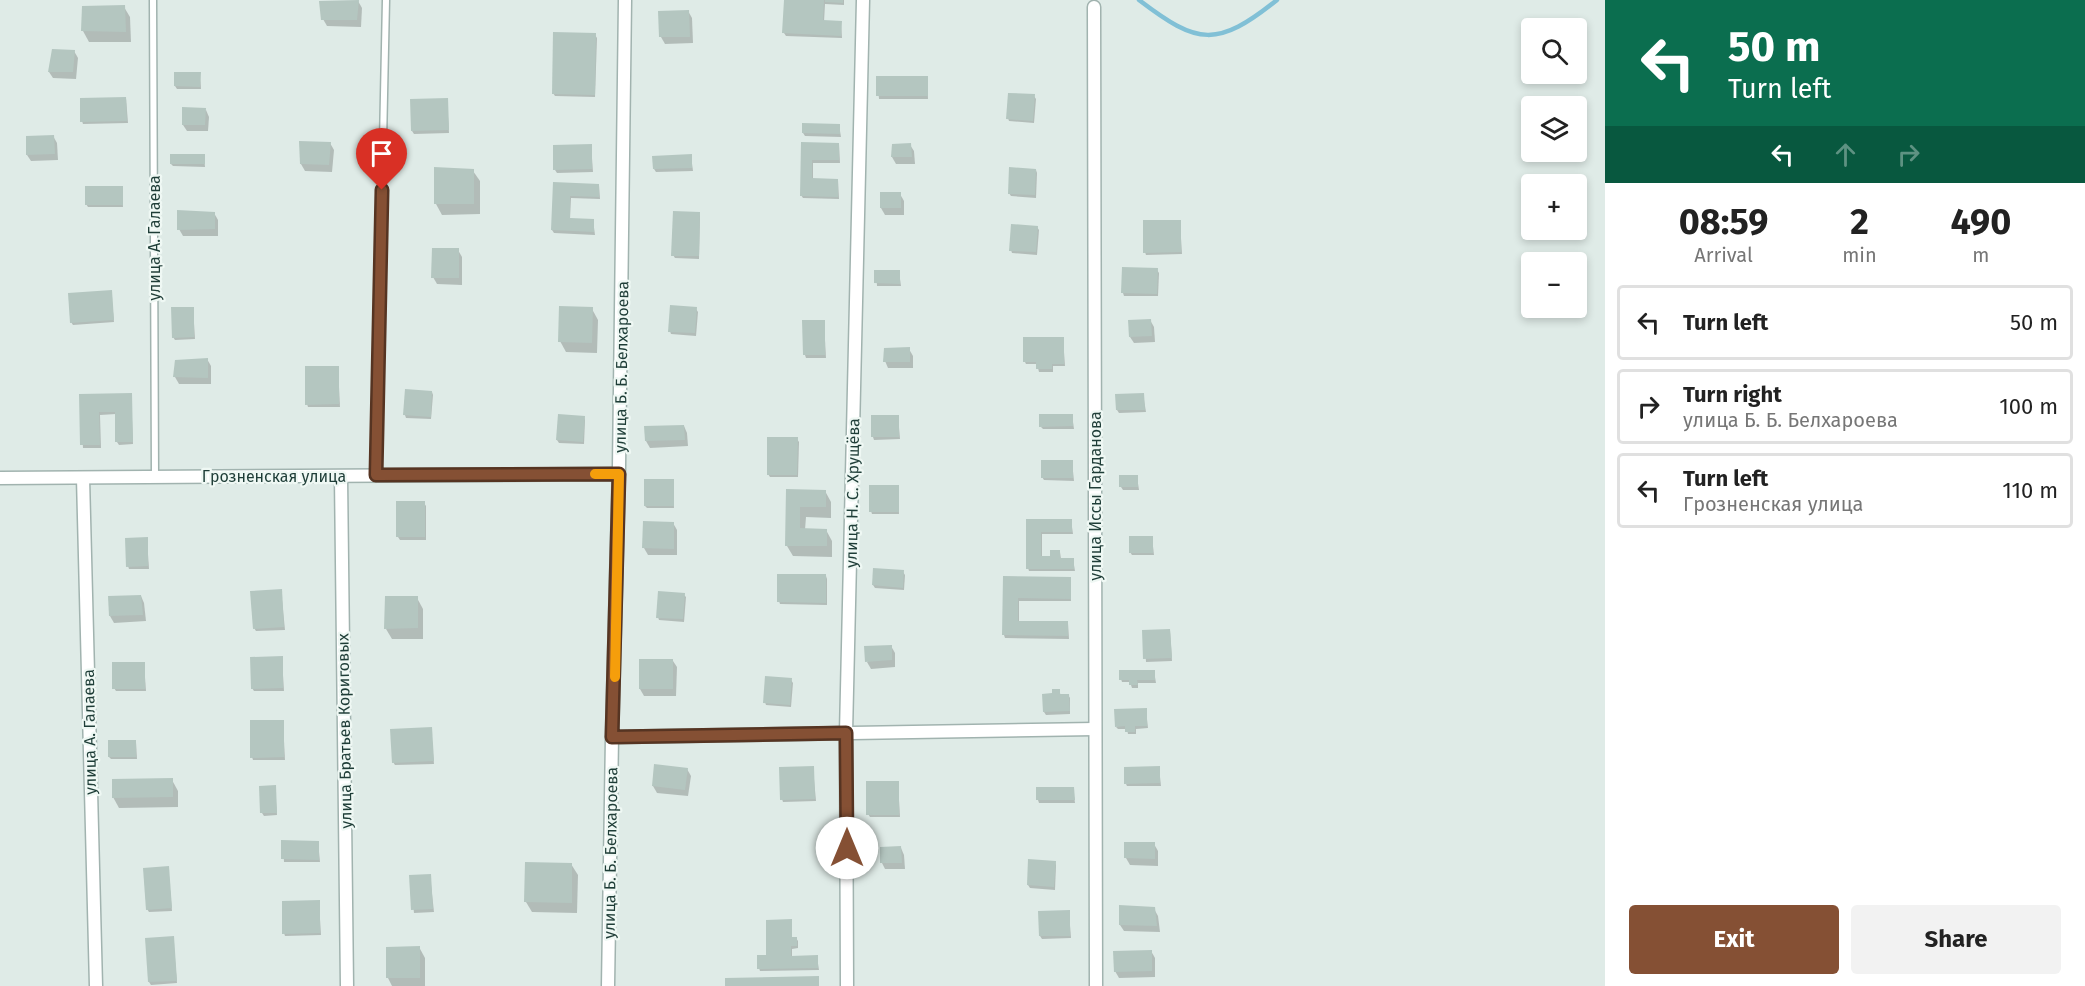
<!DOCTYPE html>
<html lang="en">
<head>
<meta charset="utf-8">
<style>
	:root { --surface:#fff; --page:#f2f2f2; --text:#222; --muted:#767676; --line:#e0e0e0; --accent:#855034 }
	body { margin:0; font-family:"Fira Sans",sans-serif; background:var(--page); color:var(--text); height:100vh; display:flex; flex-direction:column; font-size:22px; white-space:nowrap }
	* { box-sizing:border-box; margin:0 }
	p { font-size:20px; color:var(--muted) }
	.icon { flex:none; width:33px; height:33px; fill:none; stroke:currentColor; stroke-width:2; stroke-linecap:round; stroke-linejoin:round }
	.map { position:relative; flex:1; overflow:hidden }
	.sheet { display:flex; flex-direction:column; background:var(--surface); width:480px }
	.sheet>* { flex:none }
	.guide { background:#0b6e4f; color:#fff; overflow:hidden }
	.controls { position:absolute; left:1521px; top:18px; display:grid; gap:12px }
	.controls a { display:grid; place-items:center; width:66px; height:66px; border-radius:6px; background:var(--surface); box-shadow:0 3px 9px #0003; font-size:30px }
	.pin { position:absolute; display:grid; place-items:center; width:51px; height:51px; color:#fff; margin:-62px -26px; border-radius:50% 50% 50% 0; rotate:-45deg; box-shadow:0 0 6px #0007 }
	.pin .icon { rotate:45deg }
	.me { position:absolute; width:66px; margin:-33px; rotate:0deg; stroke-linejoin:round; filter:drop-shadow(0 0 4px #0008) }
	.turn { display:flex; align-items:center; gap:21px; height:126px; padding:0 24px; font-size:27px }
	.turn .icon { width:78px; height:78px; stroke-width:2.5 }
	.turn b { display:block; font-size:42px; line-height:51px }
	.lanes { display:flex; align-items:center; height:57px; padding:0 24px; background:#0003; justify-content:center; gap:30px; direction:ltr }
	.lanes .off { opacity:.35 }
	.eta { display:flex; justify-content:space-evenly; align-items:center; height:102px; text-align:center }
	.eta b { font-size:36px; font-weight:700; line-height:42px }
	.primary-button { display:flex; gap:12px; margin-top:auto; padding:12px 24px }
	.primary-button a { flex:1; height:69px; border-radius:6px; background:var(--accent); color:#fff; font-size:24px; font-weight:700; line-height:69px; text-align:center }
	.primary-button a+a { background:var(--page); color:var(--text) }
	ul { padding:0; list-style:none }
	li { display:flex; align-items:center; gap:18px; height:75px; margin:0 12px 9px; padding:0 12px; border:3px solid var(--line); border-radius:6px }
	li div { flex:1 }
	li b { display:block; font-size:22px }
	li em { font-style:normal }
	main { display:flex; flex:1; min-height:0 }
	.map>svg:first-child { display:block }
</style>
</head>
<body>
<main>
<div class="map">
<svg width="1605" height="986" viewBox="0 0 1605 986">
	<rect width="100%" height="100%" fill="#dfebe7"/>
	<g fill="#0003">
		<path d="M786,0h58v5l-19,-1 -1,18 17,1 1,15 -56,-2 -2,-3z"/>
		<path d="M358,1l4,7 -1,19 -34,-1 -4,-7z"/>
		<path d="M83,7h41l6,10 1,25h-42l-6,-11z"/>
		<path d="M688,11l4,7 1,25 -28,1 -4,-7z"/>
		<path d="M595,35l2,3 -2,59 -40,-1 -2,-3z"/>
		<path d="M74,51l4,7 -2,21 -23,-1 -4,-6z"/>
		<path d="M200,74l1,15h-24l-2,-3z"/>
		<path d="M877,77h50l1,22h-49z"/>
		<path d="M1034,96l2,3 -2,24 -25,-2 -1,-3z"/>
		<path d="M126,98l2,25 -45,1 -1,-3z"/>
		<path d="M447,99l2,34 -35,1 -2,-3z"/>
		<path d="M206,110l3,7 -1,14h-21l-4,-6z"/>
		<path d="M839,125l2,12 -36,-1 -2,-3z"/>
		<path d="M53,136l4,7 1,17 -27,1 -4,-6z"/>
		<path d="M301,143h29l4,7 -2,22 -27,-1 -4,-7z"/>
		<path d="M802,144h37l1,19h-27v17h25l1,19 -36,-1 -2,-3z"/>
		<path d="M591,145l2,27 -36,1 -2,-3z"/>
		<path d="M910,145l4,6 1,13h-19l-4,-7z"/>
		<path d="M204,155l1,12 -32,-1 -2,-2z"/>
		<path d="M691,156l2,15 -37,1 -2,-3z"/>
		<path d="M435,169l38,2 7,10v33l-38,1 -6,-11z"/>
		<path d="M1036,170l1,3 -1,25 -25,-2 -2,-3z"/>
		<path d="M554,183l45,2 1,14 -29,-1 -1,21 23,1 2,15 -41,-2 -2,-3z"/>
		<path d="M122,187l1,20h-35l-2,-3z"/>
		<path d="M900,194l4,7v14h-19l-4,-7z"/>
		<path d="M214,213l4,7v16h-35l-4,-7z"/>
		<path d="M699,213l1,3 -1,43 -24,-1 -2,-3z"/>
		<path d="M1180,221l2,33 -36,1 -1,-3z"/>
		<path d="M1037,227l2,3 -2,25 -25,-2 -1,-3z"/>
		<path d="M458,250l4,7v28l-25,-1 -4,-7z"/>
		<path d="M1157,270l2,3 -1,23h-34l-1,-3z"/>
		<path d="M876,271l23,1 2,14h-24z"/>
		<path d="M111,292l3,30 -41,3 -2,-3z"/>
		<path d="M193,308l2,31 -20,1 -2,-3z"/>
		<path d="M592,309l6,11 -1,33 -31,-1 -6,-11z"/>
		<path d="M696,309l2,3 -2,24 -25,-2 -1,-3z"/>
		<path d="M1150,320l4,7 1,15 -21,1 -4,-6z"/>
		<path d="M824,322l2,36h-20l-1,-3z"/>
		<path d="M1063,338l2,28h-12v6h-14l-2,-8h-11l-1,-2z"/>
		<path d="M909,349l4,7v12h-25l-3,-7z"/>
		<path d="M207,359l4,7v18h-32l-4,-7z"/>
		<path d="M338,367l2,40h-32l-1,-3z"/>
		<path d="M432,392l1,3 -2,24 -25,-1 -1,-3z"/>
		<path d="M1143,394l3,18 -27,1 -2,-3z"/>
		<path d="M131,395l2,49 -14,1 -2,-3 -1,-28 -16,1 1,33h-18l-3,-52z"/>
		<path d="M1072,415l2,14h-31l-2,-2z"/>
		<path d="M898,416l2,23 -26,1 -1,-3z"/>
		<path d="M584,417l1,3 -1,24 -25,-1 -2,-3z"/>
		<path d="M684,426l3,7 1,13 -38,2 -4,-7z"/>
		<path d="M797,439l2,3 -1,35h-28l-2,-3z"/>
		<path d="M1072,462l2,19 -30,-1 -2,-3z"/>
		<path d="M1137,477l2,13h-16l-2,-3z"/>
		<path d="M673,480l1,28h-27l-2,-2z"/>
		<path d="M898,487l1,27h-27l-1,-3z"/>
		<path d="M787,490l38,1 6,11v16l-25,-1 -1,13h21l6,11v16l-39,-1 -6,-10z"/>
		<path d="M424,503l2,3v34h-26l-2,-3z"/>
		<path d="M1028,520h43l2,14h-31v24h10l8,-6 1,7h12l2,12h-46l-1,-3z"/>
		<path d="M673,523l4,7v25h-29l-4,-7z"/>
		<path d="M1152,538l2,17h-22l-2,-3z"/>
		<path d="M147,539l2,30h-20l-1,-3z"/>
		<path d="M903,572l2,3 -1,15 -29,-2 -2,-3z"/>
		<path d="M826,576l1,3v26l-47,-1 -1,-3z"/>
		<path d="M1005,577l65,1 1,23h-52v21l49,1 1,16 -64,-1 -1,-3z"/>
		<path d="M281,590l4,40 -29,1 -2,-3z"/>
		<path d="M684,595l2,2 -2,25 -25,-2 -1,-3z"/>
		<path d="M141,596l3,7 2,18 -32,2 -4,-7z"/>
		<path d="M417,598l6,11v30h-31l-6,-10z"/>
		<path d="M1170,630l2,31 -26,1 -2,-31z"/>
		<path d="M891,646l4,7v14l-24,2 -4,-7z"/>
		<path d="M282,658l2,33h-30l-2,-3z"/>
		<path d="M673,661l4,6 -1,29h-32l-4,-7z"/>
		<path d="M144,664l2,27h-30l-2,-3z"/>
		<path d="M1154,671l2,12h-18v5h-6l-2,-6h-8l-1,-3z"/>
		<path d="M791,680l2,3 -2,24 -25,-2 -1,-3z"/>
		<path d="M1059,690l2,6 7,-1 2,3v16l-24,1 -2,-3 10,-17z"/>
		<path d="M1146,710l2,18 -12,1v5h-8l-1,-5h-9l-2,-2z"/>
		<path d="M283,722l2,38h-32l-1,-3z"/>
		<path d="M431,729l3,35 -39,1 -2,-3z"/>
		<path d="M136,742l1,17h-26l-2,-2z"/>
		<path d="M813,768l3,33 -33,1 -1,-3z"/>
		<path d="M1159,768l2,18h-34l-1,-2z"/>
		<path d="M687,769l4,7 -3,20 -31,-3 -4,-7z"/>
		<path d="M172,780l6,11v16l-59,1 -6,-11z"/>
		<path d="M898,782l2,35h-30l-2,-3z"/>
		<path d="M275,787l2,28 -13,1 -2,-3z"/>
		<path d="M1073,788l2,15h-36l-1,-3z"/>
		<path d="M283,842h35l2,20h-36z"/>
		<path d="M1154,844l4,7v15l-28,-1 -4,-7z"/>
		<path d="M901,848l3,7 1,14h-20l-3,-6z"/>
		<path d="M1030,861l25,1 1,3 -1,25 -25,-2 -2,-3z"/>
		<path d="M571,864l7,11 -1,38 -45,-1 -6,-10z"/>
		<path d="M168,868l4,43 -23,1 -2,-3z"/>
		<path d="M430,876l4,36 -20,1 -4,-36z"/>
		<path d="M319,902l2,33 -36,1 -1,-3z"/>
		<path d="M1154,909l4,7 2,16 -36,-1 -4,-6z"/>
		<path d="M1069,912l2,26 -29,1 -2,-3z"/>
		<path d="M791,921l1,17h4l2,3v7l-6,1v8h25l2,13 -59,1 -1,-3z"/>
		<path d="M173,937l4,46 -26,2 -2,-3z"/>
		<path d="M419,947l6,11v28h-33l-4,-8v-30z"/>
		<path d="M1151,951l4,7v19l-36,1 -4,-7z"/>
	</g>
	<g fill="none" stroke-linecap="round" stroke-linejoin="round">
		<path stroke="#81c0d6" stroke-width="4.5" d="M1139,0c59,45 78,48 138,0"/>
	</g>
	<g fill="#b4c6c0">
		<path d="M359,0l-2,20h-36l-2,-19z"/>
		<path d="M784,0h40l-1,20 19,1 -1,15 -59,-3z"/>
		<path d="M825,0h18v3l-18,-1z"/>
		<path d="M125,5l1,27 -45,-1 1,-25z"/>
		<path d="M689,10l1,27h-31l-1,-26z"/>
		<path d="M553,32l43,1 -1,62 -43,-1z"/>
		<path d="M52,49l23,1 -2,22h-25z"/>
		<path d="M174,72h27l-1,15 -26,-1z"/>
		<rect x="876" y="76" width="52" height="20"/>
		<path d="M1008,93l27,1 -2,27 -27,-2z"/>
		<path d="M126,97l1,24 -47,1v-24z"/>
		<path d="M448,98l1,32 -38,1 -1,-32z"/>
		<path d="M182,107l24,1 -1,17h-23z"/>
		<path d="M802,123l38,1v10l-38,-1z"/>
		<path d="M54,135l1,19 -29,1v-19z"/>
		<path d="M299,141l32,1 -2,23 -29,-1z"/>
		<path d="M801,142l38,1v17h-27v18l26,1v18l-38,-1z"/>
		<path d="M911,143l1,14h-21l1,-13z"/>
		<path d="M592,144v25l-39,1v-25z"/>
		<rect x="170" y="154" width="35" height="10"/>
		<path d="M692,154v14l-39,1 -1,-13z"/>
		<path d="M434,167l40,2v35h-40z"/>
		<path d="M1009,167l27,2 -1,26 -27,-1z"/>
		<path d="M553,182l46,2v13l-29,-1v22l24,1v13l-43,-2z"/>
		<rect x="85" y="186" width="38" height="19"/>
		<rect x="880" y="192" width="21" height="16"/>
		<path d="M177,210l38,2v17l-38,1z"/>
		<path d="M673,211l27,1 -1,44h-28z"/>
		<path d="M1143,220h38v32l-38,1z"/>
		<path d="M1011,224l27,2 -2,26 -27,-1z"/>
		<path d="M432,248h27v30h-28z"/>
		<path d="M1122,267l36,1 -1,26 -36,-1z"/>
		<path d="M874,270h26v14l-26,-1z"/>
		<path d="M112,290l2,30 -44,3 -2,-30z"/>
		<path d="M670,305l27,2 -2,26 -27,-1z"/>
		<path d="M559,306l34,1 -1,36 -34,-1z"/>
		<path d="M171,307h23v30l-22,1z"/>
		<path d="M1151,319l1,17 -23,1 -1,-17z"/>
		<path d="M802,320h23v35h-22z"/>
		<path d="M1023,337h41v27h-12v5h-16v-7h-13z"/>
		<path d="M910,347v15h-27l1,-14z"/>
		<path d="M208,358v20l-35,-1 2,-17z"/>
		<path d="M305,366h34v38l-34,1z"/>
		<path d="M405,389l27,2 -1,26 -28,-2z"/>
		<path d="M132,393l1,49h-18v-30h-16l1,33h-20l-1,-51z"/>
		<path d="M1144,393l1,17h-29l-1,-16z"/>
		<path d="M558,414l27,2 -2,26 -27,-2z"/>
		<path d="M1039,414h34v12l-34,1z"/>
		<rect x="871" y="415" width="28" height="22"/>
		<path d="M684,425l1,15 -40,1 -1,-15z"/>
		<path d="M767,437h31l-1,38h-30z"/>
		<rect x="1041" y="460" width="32" height="18"/>
		<rect x="1119" y="475" width="19" height="12"/>
		<rect x="644" y="479" width="30" height="27"/>
		<rect x="869" y="485" width="30" height="27"/>
		<path d="M786,489l40,1v17h-26v21l27,1v17h-42z"/>
		<rect x="396" y="501" width="29" height="36"/>
		<path d="M1026,519h46v13h-31v24h9v-6h10v8h14v11h-48z"/>
		<path d="M643,521l31,1v27l-32,-1z"/>
		<rect x="1129" y="536" width="24" height="17"/>
		<path d="M148,537v29l-22,1 -1,-29z"/>
		<path d="M873,568l31,2 -1,18 -31,-3z"/>
		<path d="M777,574h49v29l-49,-1z"/>
		<path d="M1003,576l68,1v22l-53,-1v23h50v15l-66,-1z"/>
		<path d="M282,589l2,38 -31,2 -3,-38z"/>
		<path d="M658,591l27,2 -2,26 -27,-1z"/>
		<path d="M141,595l2,20 -34,1 -1,-20z"/>
		<path d="M385,596h33v32l-34,1z"/>
		<path d="M1170,629l2,29 -29,1 -1,-29z"/>
		<path d="M892,645v15l-27,2 -1,-16z"/>
		<path d="M283,656v32l-32,1 -1,-32z"/>
		<rect x="639" y="659" width="34" height="30"/>
		<rect x="112" y="662" width="33" height="27"/>
		<path d="M1119,670h36v10h-18l1,5h-9v-5h-10z"/>
		<path d="M765,676l27,2 -2,27 -27,-2z"/>
		<path d="M1052,689h8v5h9l1,17 -27,1 -1,-18 10,-1z"/>
		<path d="M1147,708v18h-12v6h-10v-6l-10,1 -1,-18z"/>
		<path d="M250,720h34v37l-34,1z"/>
		<path d="M432,727l2,34 -42,2 -2,-34z"/>
		<rect x="108" y="740" width="28" height="17"/>
		<path d="M654,764l34,4 -3,22 -33,-4z"/>
		<path d="M814,766l1,33 -35,1 -1,-33z"/>
		<path d="M1160,766v17l-36,1v-17z"/>
		<path d="M173,778v19l-61,1v-19z"/>
		<rect x="866" y="781" width="33" height="34"/>
		<path d="M276,785l1,28h-17l-1,-27z"/>
		<path d="M1036,787h38l1,13h-39z"/>
		<path d="M281,840l38,1v19l-38,-1z"/>
		<path d="M1124,842h31v17l-31,-1z"/>
		<path d="M901,846l1,17h-22v-16z"/>
		<path d="M1028,859l28,2 -2,26 -27,-2z"/>
		<path d="M525,862l47,1v40l-48,-1z"/>
		<path d="M169,866l3,42 -26,2 -3,-42z"/>
		<path d="M431,874l2,35 -22,1 -2,-35z"/>
		<path d="M320,900v33l-38,1v-33z"/>
		<path d="M1119,905l36,2 2,19 -38,-1z"/>
		<path d="M1070,910v26h-31l-1,-25z"/>
		<path d="M792,919v18h5v9h-6v10l27,-1v13l-61,1v-14h9v-35z"/>
		<path d="M174,936l3,45 -29,1 -3,-44z"/>
		<path d="M420,946v32h-34v-31z"/>
		<path d="M1152,950v21l-38,1 -1,-21z"/>
		<path d="M819,976v10h-94v-8z"/>
	</g>
	<g fill="none" stroke-linecap="round" stroke-linejoin="round">
		<defs>
			<g id="service">
				<path d="M153,0l2,475"/>
				<path d="M376,475l10,-475"/>
			</g>
			<g id="minor">
				<path d="M1094,7l2,979"/>
				<path d="M341,477l6,509"/>
				<path d="M0,478l619,-4"/>
				<path d="M83,478l13,508"/>
				<path d="M612,737l483,-8"/>
				<path d="M608,986l4,-249 7,-270 6,-467"/>
				<path d="M847,986l-1,-253 17,-733"/>
			</g>
		</defs>
		<use href="#service" stroke="#a1b3af" stroke-width="9"/>
		<use href="#minor" stroke="#a1b3af" stroke-width="15"/>
		<use href="#service" stroke="#fff" stroke-width="6"/>
		<use href="#minor" stroke="#fff" stroke-width="12"/>
	</g>
	<g fill="none" stroke-linecap="round" stroke-linejoin="round">
		<defs>
			<path id="route" d="M382,190l-6,285 243,-1 -7,263 234,-4 1,115"/>
		</defs>
		<use href="#route" stroke="#563422" stroke-width="15"/>
		<use href="#route" stroke="#855034" stroke-width="10"/>
		<path stroke="#f59e0b" stroke-width="10" d="M595,474h24l-4,203"/>
	</g>
	<g text-anchor="middle" stroke-width="4.5" stroke-linejoin="round" paint-order="stroke">
		<g font-size="16" fill="#1e3d37" stroke="#eff8f4">
			<text transform="translate(154 238) rotate(-90)" y="6">улица А. Галаева</text>
			<text transform="translate(621 367) rotate(-89)" y="6">улица Б. Б. Белхароева</text>
			<text x="274" y="482">Грозненская улица</text>
			<text transform="translate(852 493) rotate(-89)" y="6">улица Н. С. Хрущёва</text>
			<text transform="translate(1095 496) rotate(-90)" y="6">улица Иссы Гарданова</text>
			<text transform="translate(344 731) rotate(-91)" y="6">улица Братьев Кориговых</text>
			<text transform="translate(89 732) rotate(-91)" y="6">улица А. Галаева</text>
			<text transform="translate(610 853) rotate(-89)" y="6">улица Б. Б. Белхароева</text>
		</g>
	</g>
</svg>
<div class="controls">
<a><svg class="icon" aria-label="search" viewBox="0 0 24 24"><circle cx="10" cy="10" r="6"/><path d="M15 15l6 6"/></svg></a>
<a><svg class="icon" aria-label="layers" viewBox="0 0 24 24"><path d="M12 4l9 5-9 5-9-5zM3 14l9 5 9-5"/></svg></a>
<a>+</a>
<a>−</a>
</div>
<div class="pin" style="left:382px;top:190px;background:#d93025"><svg class="icon" aria-label="arrive" viewBox="0 0 24 24"><path d="M6 21V4h12l-3 4 3 4H6"/></svg></div>
<svg class="me" style="left:847px;top:848px" viewBox="-20 -20 40 40"><circle r="19" fill="#fff"/><path d="M0-13L10 11 0 6-10 11z" fill="#855034"/></svg>
</div>
<section class="sheet">
<div class="guide">
<div class="turn"><svg class="icon" aria-label="left" viewBox="0 0 24 24"><path d="M17 20v-9H6M10 6l-5 5 5 5"/></svg><div><b>50 m</b>Turn left</div></div>
<div class="lanes"><svg class="icon" aria-label="left" viewBox="0 0 24 24"><path d="M17 20v-9H6M10 6l-5 5 5 5"/></svg><svg class="icon off" aria-label="ahead" viewBox="0 0 24 24"><path d="M12 20V5M6 11l6-6 6 6"/></svg><svg class="icon off" aria-label="right" viewBox="0 0 24 24"><path d="M7 20v-9h11M14 6l5 5-5 5"/></svg></div>
</div>
<div class="eta">
<div><b>08:59</b><p>Arrival</p></div>
<div><b>2</b><p>min</p></div>
<div><b>490</b><p>m</p></div>
</div>
<ul>
<li><svg class="icon" aria-label="left" viewBox="0 0 24 24"><path d="M17 20v-9H6M10 6l-5 5 5 5"/></svg><div><b>Turn left</b></div><em>50 m</em></li>
<li><svg class="icon" aria-label="right" viewBox="0 0 24 24"><path d="M7 20v-9h11M14 6l5 5-5 5"/></svg><div><b>Turn right</b><p>улица Б. Б. Белхароева</p></div><em>100 m</em></li>
<li><svg class="icon" aria-label="left" viewBox="0 0 24 24"><path d="M17 20v-9H6M10 6l-5 5 5 5"/></svg><div><b>Turn left</b><p>Грозненская улица</p></div><em>110 m</em></li>
</ul>
<div class="primary-button"><a>Exit</a><a>Share</a></div>
</section>
</main>
</body>
</html>
